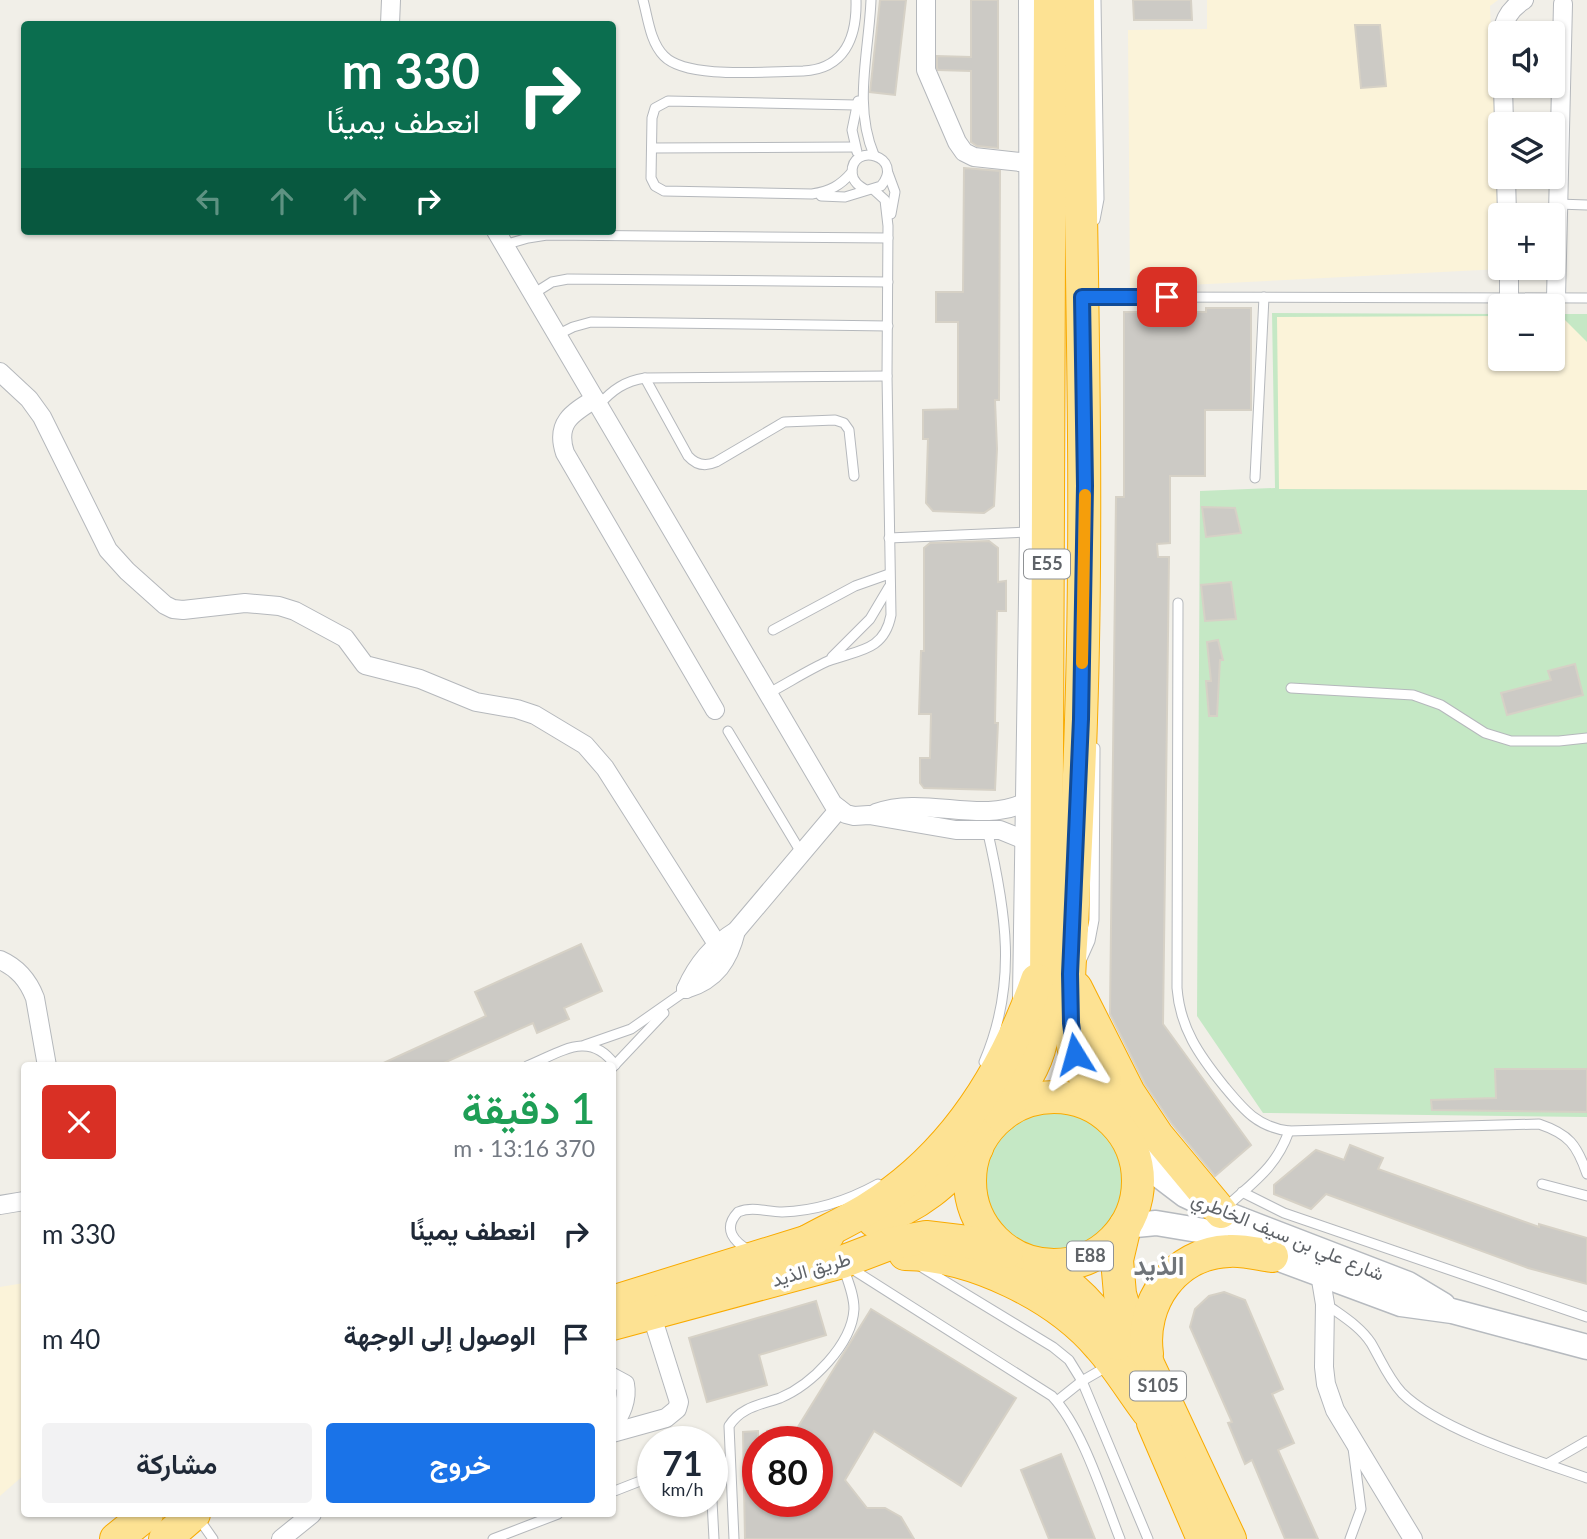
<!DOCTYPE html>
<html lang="ar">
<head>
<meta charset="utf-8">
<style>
	:root { --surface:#fff; --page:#f2f2f3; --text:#1f2937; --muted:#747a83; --accent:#1a73e8 }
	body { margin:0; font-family:Lato,Vazirmatn,sans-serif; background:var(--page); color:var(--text); direction:rtl; height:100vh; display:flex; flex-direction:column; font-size:26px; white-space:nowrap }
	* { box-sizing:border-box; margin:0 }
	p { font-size:23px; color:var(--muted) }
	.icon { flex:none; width:38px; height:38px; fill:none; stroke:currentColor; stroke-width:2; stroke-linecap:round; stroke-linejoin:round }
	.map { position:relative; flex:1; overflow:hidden; direction:ltr }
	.sheet { position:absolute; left:21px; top:1062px; width:595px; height:455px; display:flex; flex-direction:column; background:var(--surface); border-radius:7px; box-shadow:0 2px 5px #0004; direction:rtl }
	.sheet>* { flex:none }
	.hud { position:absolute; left:21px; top:21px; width:595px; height:214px; border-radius:7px; box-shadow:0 2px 5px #0004; direction:rtl; background:#0b6e4f; color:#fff; overflow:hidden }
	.controls { position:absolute; left:1488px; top:21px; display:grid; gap:14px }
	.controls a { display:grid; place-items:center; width:77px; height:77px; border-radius:7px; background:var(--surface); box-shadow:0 2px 5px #0004; font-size:35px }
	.speed { position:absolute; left:637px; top:1426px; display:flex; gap:14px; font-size:35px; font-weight:700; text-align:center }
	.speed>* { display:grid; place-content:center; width:91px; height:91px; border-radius:50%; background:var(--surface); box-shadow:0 2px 5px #0004; line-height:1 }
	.speed small { font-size:18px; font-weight:400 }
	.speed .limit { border:10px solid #d22; background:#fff; color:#111 }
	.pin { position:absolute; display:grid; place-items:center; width:60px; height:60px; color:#fff; margin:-30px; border-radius:14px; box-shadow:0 4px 10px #0006 }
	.me { position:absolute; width:77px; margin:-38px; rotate:352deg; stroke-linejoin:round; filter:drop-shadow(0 0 5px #0008) }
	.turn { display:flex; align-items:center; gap:24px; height:147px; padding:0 21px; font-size:32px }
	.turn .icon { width:91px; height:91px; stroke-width:2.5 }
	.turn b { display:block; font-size:49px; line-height:60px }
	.lanes { display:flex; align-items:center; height:66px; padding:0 21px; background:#0003; justify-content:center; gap:35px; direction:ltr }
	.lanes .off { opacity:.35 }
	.round { display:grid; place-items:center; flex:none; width:74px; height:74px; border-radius:7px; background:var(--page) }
	.head { display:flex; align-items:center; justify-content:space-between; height:119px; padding:0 21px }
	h1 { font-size:42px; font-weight:600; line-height:52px; color:#1e9e55 }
	.action { display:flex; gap:14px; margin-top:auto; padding:14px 21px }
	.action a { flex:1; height:80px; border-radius:7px; background:var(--accent); color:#fff; font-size:28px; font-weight:600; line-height:80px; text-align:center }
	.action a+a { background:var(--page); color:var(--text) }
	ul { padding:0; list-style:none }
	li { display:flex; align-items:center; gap:21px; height:105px; padding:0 21px }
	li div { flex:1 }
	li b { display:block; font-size:26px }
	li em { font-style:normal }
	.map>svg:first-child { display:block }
</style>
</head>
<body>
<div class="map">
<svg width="1587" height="1539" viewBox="0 0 1587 1539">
	<rect width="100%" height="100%" fill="#f1efe8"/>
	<g fill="#c5e8c5">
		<path d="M1272,313l228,1v45h52v-45h35v803l-324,-4 -66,-97 3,-525 75,-3z"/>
		<circle cx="1056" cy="1181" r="70"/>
	</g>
	<g fill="#fbf3d9">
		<path d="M1207,0h291l-8,6 11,263 -371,19 -2,-258 79,-1z"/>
		<path d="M1552,315h8l27,27v148l-308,-1 -2,-172 223,-1v43h52z"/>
		<path d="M24,1283v192l-24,21v-209z"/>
	</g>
	<g fill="#cccac5" stroke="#d6d1c6" stroke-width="2">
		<path d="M880,0h26l-11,95 -25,-3z"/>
		<path d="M971,0h27v148l-21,-2 -6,-4v-71l-33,-1 -1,-2v-12l34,1z"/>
		<path d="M1133,0h58l1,20h-58z"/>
		<path d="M1355,25h25l6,61 -25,2z"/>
		<path d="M964,168l36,3 -1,229h-4l2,49 -3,57 -10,7 -51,-2 -7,-8 2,-64h-5v-29l35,-1v-87h-22v-30h27z"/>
		<path d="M1206,308h45v102h-46v66h-35v67l-13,1 1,13h11l-6,467 88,121 -36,31 -43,-52 -27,-40 -35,-70 6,-517h8v-185h82z"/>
		<path d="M1202,507l33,1 6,25 -35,4z"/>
		<path d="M989,541l9,7v34l8,-1v30h-9l-2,112h3l-3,67 -71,-2 -4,-5v-25h10l1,-44h-12l2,-63h3v-103l6,-5z"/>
		<path d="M1231,582l5,37 -31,2 -4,-36z"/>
		<path d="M1218,640l5,20h-3l-3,56h-8l-3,-35h5l-4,-39z"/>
		<path d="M1575,664l8,31 -76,20 -6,-22 50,-13 -3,-9z"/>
		<path d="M581,944l21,47 -38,17 5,11 -32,14 -4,-10 -96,43h-60l109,-50 -11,-24z"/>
		<path d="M1495,1069h92v43l-155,-2 -1,-10 65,-2z"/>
		<path d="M1350,1145l33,13 -5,11 161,58v-3l48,14v46l-59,-16 -202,-74 -15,15 -37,-15v-9l42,-35 28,10z"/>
		<path d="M1224,1292l21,8 38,89 -11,5 22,49 -16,7 40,89h-33l-33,-79 -7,4 -17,-41 4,-1 -42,-95 5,-18 14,-13z"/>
		<path d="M816,1301l10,34 -67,20 8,30 -60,17 -18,-64z"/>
		<path d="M871,1309l145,89 -55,88 -87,-55 -29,49 22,28h18l16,9 13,22h-169l-2,-107 15,-1v71h59v-60h-50v-11l29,-1z"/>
		<path d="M1061,1454l34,85h-46l-28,-69z"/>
	</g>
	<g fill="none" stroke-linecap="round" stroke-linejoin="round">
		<defs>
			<g id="lane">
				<path d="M643,0c5,18 7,42 21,56 23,24 105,15 139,15 41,-2 54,-33 53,-71"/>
				<path d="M871,0c-2,52 -18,105 3,155"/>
				<path d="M652,148l203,-1"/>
				<path d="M857,152l-5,-22 6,-29"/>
				<path d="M852,172c-12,14 -22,19 -40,22l-148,-3 -9,-5 -4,-8 1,-60 3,-10 13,-7 188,4"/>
				<path d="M888,173l7,19 -4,22"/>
				<path d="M821,196l24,1 36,-11c25,-30 -30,-45 -29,-13 1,9 7,13 14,17"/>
				<path d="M1558,204l29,1"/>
				<path d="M1095,220l4,-21 -3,-199"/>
				<path d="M504,245l24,-7 19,-3 341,3"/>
				<path d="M533,294l19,-12 16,-3 320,3"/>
				<path d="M1088,297l499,1"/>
				<path d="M557,335l16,-8 18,-5 297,4"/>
				<path d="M645,378l43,78c8,9 17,11 28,6l68,-40 51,-2 9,3 5,7 5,46"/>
				<path d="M599,405c13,-15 26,-24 46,-27l242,-2"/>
				<path d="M1255,478l9,-181"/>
				<path d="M889,538l140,-6"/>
				<path d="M1178,603l-1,385c3,40 22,67 47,98 19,23 33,41 65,45l250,-7c30,10 38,21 48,50"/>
				<path d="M773,630l82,-44 34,-12"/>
				<path d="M832,657l38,-38 19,-32"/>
				<path d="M1291,688l122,7 28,10 44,28 26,8h48l28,-3"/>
				<path d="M769,693c19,-10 39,-23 59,-32 29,-11 56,-9 63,-46l-4,-239 1,-150 -3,-26 -11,-10"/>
				<path d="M728,731l74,123"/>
				<path d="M1082,959l8,-18 4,-21 1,-172"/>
				<path d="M585,1045l46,-16 50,-35"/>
				<path d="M984,1062c34,-79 22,-151 3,-233"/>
				<path d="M527,1066c33,-13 62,-37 88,-1"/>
				<path d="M612,1068l52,-55"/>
				<path d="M1542,1184l45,12"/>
				<path d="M1242,1192l42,21 303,104"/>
				<path d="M1225,1208c28,-26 51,-40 64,-77"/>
				<path d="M750,1251c-16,-9 -28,-22 -12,-39 15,-6 29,0 44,0 35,-1 65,-11 96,-28"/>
				<path d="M849,1267l203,129c31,33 51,100 68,143"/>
				<path d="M923,1268l130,79 16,13 13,21 66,158"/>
				<path d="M1326,1304c16,12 34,22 45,39 10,17 17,35 31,50 37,37 134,67 185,85"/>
				<path d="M1057,1401l25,-20 26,-15"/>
				<path d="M1547,1464l40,-23"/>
				<path d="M612,1492l41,-16"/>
				<path d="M712,1501l2,38"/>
				<path d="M199,1519l14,20"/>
				<path d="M493,1539l65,-25"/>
				<path d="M734,1539l-5,-113c12,-19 31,-21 51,-28 31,-13 72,-53 74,-89 0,-14 -6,-28 -11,-42"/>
				<path d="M1350,1539l11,-30 -8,-61"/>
			</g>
			<g id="street">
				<path d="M926,0v70l31,72 7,10 10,5 55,6"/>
				<path d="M390,24l1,-24"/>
				<path d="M1502,33c2,-15 9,-25 22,-33"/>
				<path d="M1503,86l1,38"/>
				<path d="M1506,177l1,38"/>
				<path d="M496,231l337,573 13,10 8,2 15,-1 87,15h44l25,10"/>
				<path d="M1509,268v30"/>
				<path d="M1556,298l7,-294"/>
				<path d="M0,372l29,27 13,18 66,133 19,21 38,34 8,4 10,1 62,-7 34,3 16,5 50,27 20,27 55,14 56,23 41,7 18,6 50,30 20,23 112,176"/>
				<path d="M595,399c-23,14 -40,24 -30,54l150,257"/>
				<path d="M876,813c49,-18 105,12 150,-11"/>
				<path d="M0,960c18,8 28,20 35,38l12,68"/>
				<path d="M686,989c11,-25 27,-44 50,-58l103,-122"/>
				<path d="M686,989c30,-9 43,-29 50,-58"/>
				<path d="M1022,997l7,-465 -1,-532"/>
				<path d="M0,1205l24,-4"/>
				<path d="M1320,1274l5,30 -1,63 2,17 9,26 78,129"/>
				<path d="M612,1377l13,7c3,16 -4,30 -13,44"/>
				<path d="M612,1433l54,-15 11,-9 2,-7 -28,-89"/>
				<path d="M281,1539l31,-25"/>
			</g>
			<g id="secondary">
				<path d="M1133,1150l23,23 29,22 36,17 187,72 35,21"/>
				<path d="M1125,1226l31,-3 48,8 197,73 51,7 135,36"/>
			</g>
			<g id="highway">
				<path d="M1078,0c2,240 11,480 3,720 -2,69 -6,138 -9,207 -2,39 -8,89 3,127 9,29 31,54 48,78"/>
				<path d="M1076,988l53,105 28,42 64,77"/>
				<circle cx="1054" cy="1181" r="84"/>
				<path d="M1001,1116c16,-23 34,-46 40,-74 3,-13 4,-26 5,-39l4,-1003"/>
				<path d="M874,1221c45,-14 71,-39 103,-73"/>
				<path d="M1125,1226l-8,34 3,34 5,17 24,55 81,173"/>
				<path d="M808,1241c20,-11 42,-21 61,-33 84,-52 136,-136 168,-228"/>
				<path d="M905,1254c68,1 152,42 195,93 18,20 32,44 48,65"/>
				<path d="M1039,1264c37,24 55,42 79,80"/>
				<path d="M612,1302l216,-67"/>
				<path d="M612,1324l230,-62 47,-18 37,-7 50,6 31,9"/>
				<path d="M1147,1354c-7,-51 27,-101 82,-103 14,-1 29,3 43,5"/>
				<path d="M1153,1423l50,116"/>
				<path d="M116,1539l31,-25"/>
				<path d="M165,1539l29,-25"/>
			</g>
		</defs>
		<use href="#lane" stroke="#b5b8bc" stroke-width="11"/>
		<use href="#street" stroke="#b5b8bc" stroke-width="20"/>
		<use href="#secondary" stroke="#b6babf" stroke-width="27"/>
		<use href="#highway" stroke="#f9ab00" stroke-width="34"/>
		<use href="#lane" stroke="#fff" stroke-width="9"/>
		<use href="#street" stroke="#fff" stroke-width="18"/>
		<use href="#secondary" stroke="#fff" stroke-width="24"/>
		<use href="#highway" stroke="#fde293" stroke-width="32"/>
	</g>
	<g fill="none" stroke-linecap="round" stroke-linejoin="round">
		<defs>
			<path id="route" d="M1075,1054l-4,-31 -1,-49 11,-255 4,-233 -3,-189h85"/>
		</defs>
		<use href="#route" stroke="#114b97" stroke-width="18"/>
		<use href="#route" stroke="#1a73e8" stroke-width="12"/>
		<path stroke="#f59e0b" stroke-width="12" d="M1082,663l3,-168"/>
	</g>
	<g text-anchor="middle" stroke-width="7" stroke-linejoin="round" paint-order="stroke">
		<g fill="#fff" stroke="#8f9295" stroke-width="2">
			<rect x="1024" y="549.5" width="46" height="29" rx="5"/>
			<rect x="1067" y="1241.5" width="46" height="29" rx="5"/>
			<rect x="1130" y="1371.5" width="56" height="29" rx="5"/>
		</g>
		<g font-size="18" font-weight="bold" fill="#5f6368">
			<text x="1047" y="570">E55</text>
			<text x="1090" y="1262">E88</text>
			<text x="1158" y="1392">S105</text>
		</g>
		<g font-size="19" fill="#5f6368" stroke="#fff">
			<text transform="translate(1288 1236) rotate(22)" y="7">شارع علي بن سيف الخاطري</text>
			<text transform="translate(811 1269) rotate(-16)" y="7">طريق الذيد</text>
		</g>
		<g font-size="26" font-weight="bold" fill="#70757a" stroke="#fff">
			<text x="1159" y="1275">الذيد</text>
		</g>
	</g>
</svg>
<div class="controls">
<a><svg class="icon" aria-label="sound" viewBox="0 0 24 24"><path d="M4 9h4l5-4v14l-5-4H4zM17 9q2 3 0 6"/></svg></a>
<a><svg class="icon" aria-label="layers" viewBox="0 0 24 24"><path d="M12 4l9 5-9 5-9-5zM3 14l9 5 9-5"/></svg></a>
<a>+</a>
<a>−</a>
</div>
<div class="speed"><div>71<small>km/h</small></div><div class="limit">80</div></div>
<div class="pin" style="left:1167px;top:297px;background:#d93025"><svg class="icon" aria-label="arrive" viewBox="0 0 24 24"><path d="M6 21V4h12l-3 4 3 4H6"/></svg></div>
<svg class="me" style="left:1075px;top:1054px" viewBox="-20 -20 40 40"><path d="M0-17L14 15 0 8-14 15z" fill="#1a73e8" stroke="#fff" stroke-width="4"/></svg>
<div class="hud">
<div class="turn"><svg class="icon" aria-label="right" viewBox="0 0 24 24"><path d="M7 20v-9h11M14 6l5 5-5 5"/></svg><div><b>330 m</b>انعطف يمينًا</div></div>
<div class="lanes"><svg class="icon off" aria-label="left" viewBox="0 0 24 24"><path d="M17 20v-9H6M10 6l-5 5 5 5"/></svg><svg class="icon off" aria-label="ahead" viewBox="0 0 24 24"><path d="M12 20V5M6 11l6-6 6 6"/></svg><svg class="icon off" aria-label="ahead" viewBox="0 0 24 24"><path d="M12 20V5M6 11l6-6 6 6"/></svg><svg class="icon" aria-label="right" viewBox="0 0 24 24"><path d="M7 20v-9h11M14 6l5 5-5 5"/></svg></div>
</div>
<section class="sheet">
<div class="head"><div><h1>1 دقيقة</h1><p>370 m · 13:16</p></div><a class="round" style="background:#d93025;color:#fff"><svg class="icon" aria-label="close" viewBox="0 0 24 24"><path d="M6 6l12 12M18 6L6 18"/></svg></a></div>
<ul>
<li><svg class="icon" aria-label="right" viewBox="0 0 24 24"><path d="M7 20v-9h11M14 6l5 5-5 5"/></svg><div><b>انعطف يمينًا</b></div><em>330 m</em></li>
<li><svg class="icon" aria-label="arrive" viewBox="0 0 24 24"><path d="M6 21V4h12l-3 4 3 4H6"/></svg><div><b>الوصول إلى الوجهة</b></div><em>40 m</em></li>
</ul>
<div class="action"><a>خروج</a><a>مشاركة</a></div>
</section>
</div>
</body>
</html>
